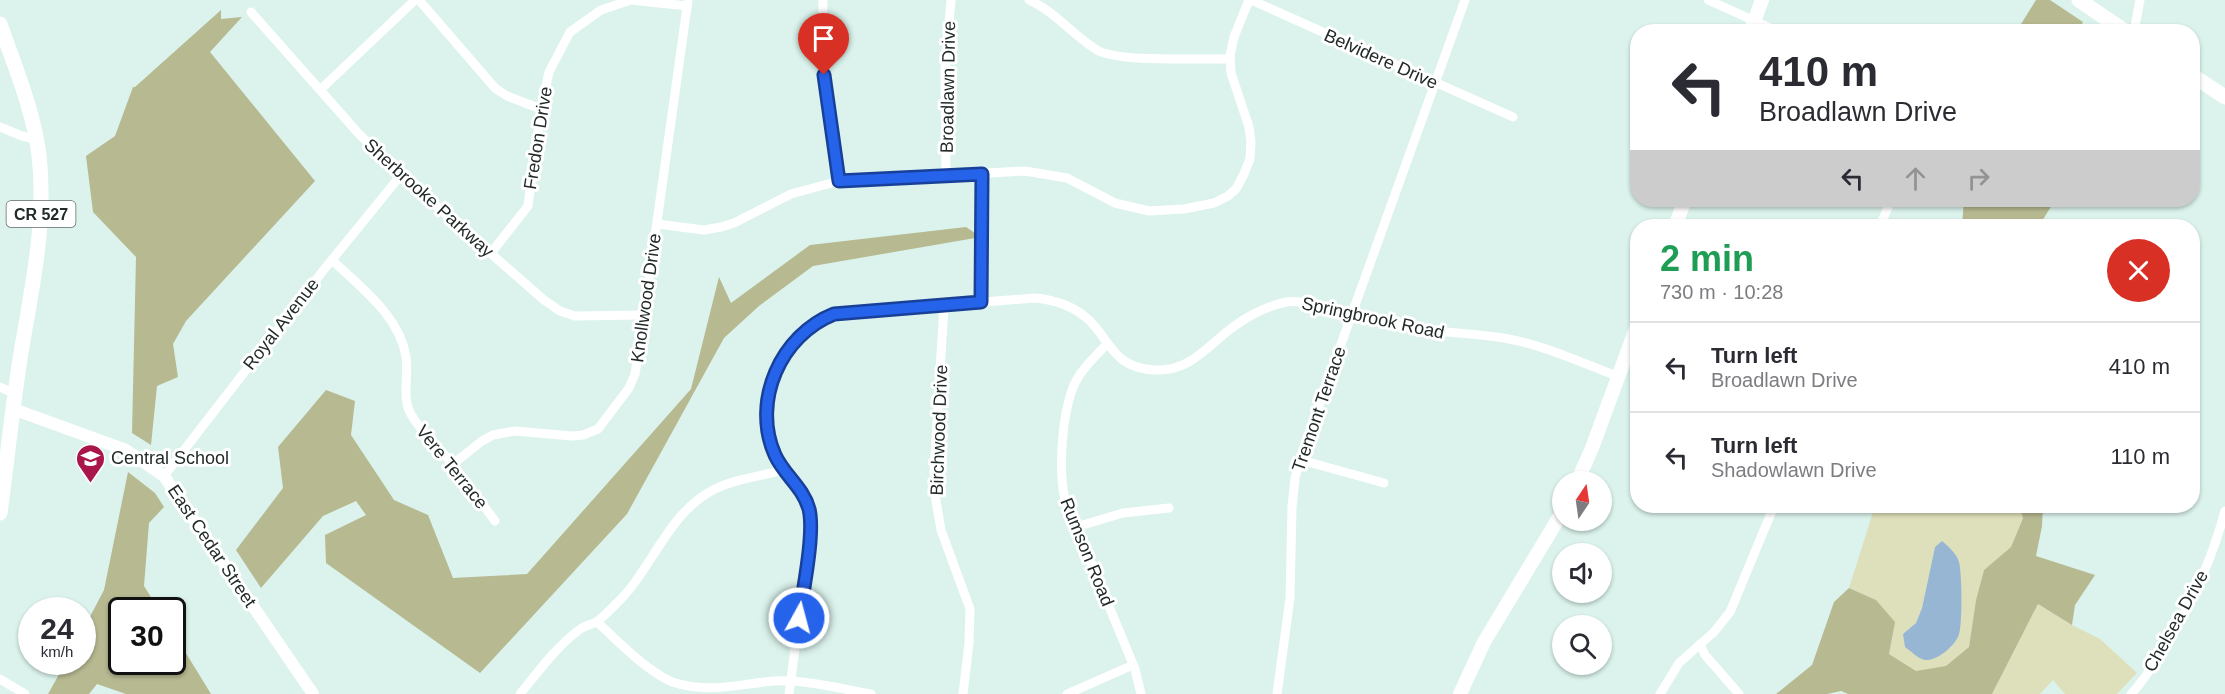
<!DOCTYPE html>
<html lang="en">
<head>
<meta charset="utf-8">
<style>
	:root { --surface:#fff; --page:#f2f2f3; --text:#2b2b33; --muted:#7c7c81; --line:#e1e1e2 }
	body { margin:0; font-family:Arial,sans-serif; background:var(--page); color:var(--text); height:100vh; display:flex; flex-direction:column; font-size:22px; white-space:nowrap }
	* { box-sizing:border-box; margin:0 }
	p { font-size:20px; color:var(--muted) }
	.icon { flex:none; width:33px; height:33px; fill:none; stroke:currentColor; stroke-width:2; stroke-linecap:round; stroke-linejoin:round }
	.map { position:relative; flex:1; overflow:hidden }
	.sheet { position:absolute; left:1630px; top:219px; width:570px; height:294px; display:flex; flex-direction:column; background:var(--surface); border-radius:24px; box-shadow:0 2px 4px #0004 }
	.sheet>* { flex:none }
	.top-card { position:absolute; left:1630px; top:24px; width:570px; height:183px; border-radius:24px; box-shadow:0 2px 4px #0004; background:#fff; color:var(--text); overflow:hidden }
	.needle { width:39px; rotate:13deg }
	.fabs { position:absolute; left:1552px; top:471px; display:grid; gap:12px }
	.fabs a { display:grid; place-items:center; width:60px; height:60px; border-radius:50%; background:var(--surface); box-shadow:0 2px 4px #0004; font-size:30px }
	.speed { position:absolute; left:18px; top:597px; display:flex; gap:12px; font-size:30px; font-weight:700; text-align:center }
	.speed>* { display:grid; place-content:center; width:78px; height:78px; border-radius:50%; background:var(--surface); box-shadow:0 2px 4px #0004; line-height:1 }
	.speed small { font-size:15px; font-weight:400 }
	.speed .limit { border:3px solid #111; border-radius:9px; background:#fff; color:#111 }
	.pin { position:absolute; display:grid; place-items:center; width:51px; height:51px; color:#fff; margin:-62px -26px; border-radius:50% 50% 50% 0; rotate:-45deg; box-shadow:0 0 6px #0007 }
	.pin .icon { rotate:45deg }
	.me { position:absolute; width:66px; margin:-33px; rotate:7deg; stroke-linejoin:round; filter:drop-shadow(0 0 4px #0008) }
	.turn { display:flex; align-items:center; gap:21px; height:126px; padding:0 30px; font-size:27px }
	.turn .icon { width:78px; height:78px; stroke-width:2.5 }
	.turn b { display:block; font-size:42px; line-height:51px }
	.lanes { display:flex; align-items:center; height:57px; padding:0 30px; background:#0003; justify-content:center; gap:30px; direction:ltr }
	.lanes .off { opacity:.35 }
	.round { display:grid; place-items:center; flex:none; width:63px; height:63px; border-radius:32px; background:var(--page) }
	.headline { display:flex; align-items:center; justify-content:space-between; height:102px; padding:0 30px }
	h1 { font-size:36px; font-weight:800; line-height:45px; color:#1e9e55 }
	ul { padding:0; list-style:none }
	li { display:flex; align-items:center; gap:18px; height:90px; padding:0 30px; border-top:2px solid var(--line) }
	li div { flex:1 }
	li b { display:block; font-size:22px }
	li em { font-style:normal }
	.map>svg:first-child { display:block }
</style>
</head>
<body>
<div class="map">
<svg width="2225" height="694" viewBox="0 0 2225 694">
	<rect width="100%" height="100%" fill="#dbf3ec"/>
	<g fill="#dee0bb" fill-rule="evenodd">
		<path d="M1875,506h144l4,11 -12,30 -27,23 -8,30 -7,47 -23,20 -30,4 -27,-17 -13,-54 -27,-12zM1935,547l-1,112 -31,-25 13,-11 6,-15z"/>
		<path d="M2038,604l34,21 28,14 37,34 -20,21h-52l-12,-14 -13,14h-48z"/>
	</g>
	<g fill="#b7b991">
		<path d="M2036,0h14l33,22 -4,9h-69l11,-7z"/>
		<path d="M221,10v9l21,-2 -32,35 105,129 -129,140 -13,23 5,33 -21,9 -6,59 -19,-12 4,-176 -43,-45 -7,-56 29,-20 18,-49h2z"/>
		<path d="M1964,200h91l-16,26h-77z"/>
		<path d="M966,227l15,10 -168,29 -54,40 -35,32 -97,176 -147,159 -154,-110 -1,-28 41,-20 -10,-14 -33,15 -62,72 -25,-38 47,-62 -5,-41 48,-57 29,11 -4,34 43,65 34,15 25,63 74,-4 164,-185 28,-112 12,26 79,-58z"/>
		<path d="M128,472l27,21 9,14 -15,16 -5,63 15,24h-37v52h50l1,-30 38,62h-85l-29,-10 -8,10h-41l18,-32h16l1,-32 21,-40z"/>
		<path d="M2019,506h24l-1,20 -6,30 59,19 -20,30 -3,20 -34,-21 -46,90h-144l-7,-3 -14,3h-51l36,-29 22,-63 15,-14 27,12 19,22 -6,32 27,17 30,-5 23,-19 7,-47 8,-30 27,-23 12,-29z"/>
	</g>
	<path fill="#96b6d3" d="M1942,541c6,5 15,13 17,21 3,11 4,67 -1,75 -5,10 -21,24 -33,23 -7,-1 -14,-9 -20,-13l-2,-13 13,-11 6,-15 13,-61z"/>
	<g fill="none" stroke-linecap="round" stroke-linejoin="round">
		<g stroke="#fff" stroke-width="9">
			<path d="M419,0l76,88 12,8 34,13"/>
			<path d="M823,0l-1,45 2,30 15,106"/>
			<path d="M1029,0c27,12 43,35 68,50 22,13 104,8 133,9"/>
			<path d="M1251,0l262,117"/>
			<path d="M1708,0l71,32"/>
			<path d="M251,12l108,122 42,41 143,125 16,11 15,5 69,-1"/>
			<path d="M2134,32l6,-32"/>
			<path d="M320,90l95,-90"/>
			<path d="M0,127l22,9 14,3"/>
			<path d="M946,175l-1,-106 6,-69"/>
			<path d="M657,224l47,6 17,-3 13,-4 57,-29 48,-13 186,-10 42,7 48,25 34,8 35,-2 30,-6 14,-7 8,-7 7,-13 7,-17 1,-17 -2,-15 -18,-54 -1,-17 4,-19 15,-37"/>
			<path d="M1880,226l11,-26"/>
			<path d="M491,253l37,-47 13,-97 8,-37 21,-40 31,-22 30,-10 56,6"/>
			<path d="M332,260c28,27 68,56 74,97 3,19 -5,43 6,59 10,17 26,31 39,46 15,19 29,39 44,59"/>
			<path d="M981,302l1,-128"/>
			<path d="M944,305l-10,166 1,24 6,35 29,79 -1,34 -6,51"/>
			<path d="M1106,345c-11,12 -25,24 -32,40 -12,29 -16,84 -9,115l70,169 6,25"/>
			<path d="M0,387l15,7"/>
			<path d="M1301,460l83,23"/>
			<path d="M453,464l29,-23 11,-6 22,-4 57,5 11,-1 15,-6 31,-41 6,-14 9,-59 44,-315"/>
			<path d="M164,476l158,-204 79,-97"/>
			<path d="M1076,527l47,-14 46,-5"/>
			<path d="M597,622c23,21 46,46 75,60 38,12 65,2 103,-1 27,-2 68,8 96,13"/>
			<path d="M1700,644l5,11 34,39"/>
			<path d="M0,679l25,15"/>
			<path d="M520,694c18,-22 36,-47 59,-64 5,-4 11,-5 17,-8 7,-4 14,-12 20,-18 36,-34 51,-90 97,-114 21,-11 48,-14 71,-20"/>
			<path d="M789,694l21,-160c0,-17 -1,-34 -12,-48 -8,-10 -17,-18 -23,-30 -25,-54 6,-121 59,-142l201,-16c21,2 39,8 54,22 23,23 25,48 66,50 37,2 54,-27 81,-45 15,-11 32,-19 50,-23 20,-4 81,18 106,23 39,8 79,7 117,14 37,7 73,24 108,37"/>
			<path d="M1067,694l66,-29"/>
			<path d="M1277,694l13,-96 2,-91 3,-29 9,-31 161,-447"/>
			<path d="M1660,694l19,-31 35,-31 16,-20 44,-106"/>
			<path d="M2131,694c11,-11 19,-24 27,-37 31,-45 53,-94 67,-146"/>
		</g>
		<path stroke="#fff" stroke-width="12" d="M13,409l113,41 38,26 149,218"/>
		<g stroke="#fff" stroke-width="14">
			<path d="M1750,32l12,-32"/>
			<path d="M1675,226l10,-26"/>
			<path d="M1577,482l15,-34 46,-125"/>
			<path d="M1460,694l24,-52 79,-131"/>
		</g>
		<g stroke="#fff" stroke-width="15">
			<path d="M2079,0l47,32"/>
			<path d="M0,24c15,43 33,85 39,131 8,69 -8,136 -19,204 -8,51 -13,103 -20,154"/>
			<path d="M2193,76l32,21"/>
		</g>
	</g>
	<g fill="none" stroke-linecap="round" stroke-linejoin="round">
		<defs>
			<path id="route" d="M799,618c4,-27 16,-85 10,-109 -6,-22 -25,-34 -34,-54 -24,-54 6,-120 59,-141l147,-12 1,-128 -143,7 -15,-106"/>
		</defs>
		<use href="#route" stroke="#184099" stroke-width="15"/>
		<use href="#route" stroke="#2563eb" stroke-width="10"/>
	</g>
	<defs>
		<symbol id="school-pin" viewBox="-11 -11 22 30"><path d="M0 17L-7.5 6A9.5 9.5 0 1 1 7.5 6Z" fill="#a9164a" stroke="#fff"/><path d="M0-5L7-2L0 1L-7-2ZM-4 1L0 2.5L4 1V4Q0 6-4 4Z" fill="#fff"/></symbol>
	</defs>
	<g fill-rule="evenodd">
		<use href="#school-pin" x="74" y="442" width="33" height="45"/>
	</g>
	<g text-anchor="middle" stroke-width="6" stroke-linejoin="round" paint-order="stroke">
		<rect fill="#fff" stroke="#646b69" stroke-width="1.5" x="6.5" y="201" width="69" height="26" rx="4.5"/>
		<g font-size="16" font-weight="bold" fill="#222b29">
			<text x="41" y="220">CR 527</text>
		</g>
		<g font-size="18" fill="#222b29" stroke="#fff">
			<text transform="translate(1381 59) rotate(24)" y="6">Belvidere Drive</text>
			<text transform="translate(948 87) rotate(-89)" y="6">Broadlawn Drive</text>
			<text transform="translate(538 138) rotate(-81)" y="6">Fredon Drive</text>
			<text transform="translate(429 198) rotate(42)" y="6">Sherbrooke Parkway</text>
			<text transform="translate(646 298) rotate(-82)" y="6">Knollwood Drive</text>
			<text transform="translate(1373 318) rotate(12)" y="6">Springbrook Road</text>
			<text transform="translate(281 324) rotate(-52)" y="6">Royal Avenue</text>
			<text transform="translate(1319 409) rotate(-71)" y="6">Tremont Terrace</text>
			<text transform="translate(939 430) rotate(-88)" y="6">Birchwood Drive</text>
			<text transform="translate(452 467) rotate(51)" y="6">Vere Terrace</text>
			<text transform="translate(212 546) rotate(56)" y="6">East Cedar Street</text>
			<text transform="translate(1087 552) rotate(68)" y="6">Rumson Road</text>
			<text transform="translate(2176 621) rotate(-61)" y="6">Chelsea Drive</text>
		</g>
		<g font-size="18" fill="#222b29" stroke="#fff" text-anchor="start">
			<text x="111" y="464">Central School</text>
		</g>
	</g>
</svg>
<div class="fabs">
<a><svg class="needle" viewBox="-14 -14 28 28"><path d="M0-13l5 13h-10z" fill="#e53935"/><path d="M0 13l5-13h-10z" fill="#7c7c81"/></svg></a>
<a><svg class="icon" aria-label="sound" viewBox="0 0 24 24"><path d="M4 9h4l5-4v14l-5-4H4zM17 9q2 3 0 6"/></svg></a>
<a><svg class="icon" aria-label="search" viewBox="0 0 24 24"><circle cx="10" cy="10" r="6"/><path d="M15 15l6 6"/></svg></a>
</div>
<div class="speed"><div>24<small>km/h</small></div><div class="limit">30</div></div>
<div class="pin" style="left:824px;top:75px;background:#d93025"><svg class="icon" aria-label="arrive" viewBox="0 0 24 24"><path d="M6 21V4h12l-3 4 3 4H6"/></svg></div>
<svg class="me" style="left:799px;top:618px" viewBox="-20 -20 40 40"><circle r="17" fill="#2563eb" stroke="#fff" stroke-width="3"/><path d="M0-11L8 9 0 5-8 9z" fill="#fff"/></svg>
<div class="top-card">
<div class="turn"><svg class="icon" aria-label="left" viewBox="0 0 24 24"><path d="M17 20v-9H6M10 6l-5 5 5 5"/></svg><div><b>410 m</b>Broadlawn Drive</div></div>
<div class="lanes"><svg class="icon" aria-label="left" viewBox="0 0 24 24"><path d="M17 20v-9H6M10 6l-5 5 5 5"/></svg><svg class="icon off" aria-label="ahead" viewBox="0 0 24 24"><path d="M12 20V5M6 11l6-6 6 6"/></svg><svg class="icon off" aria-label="right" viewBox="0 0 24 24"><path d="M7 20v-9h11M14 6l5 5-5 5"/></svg></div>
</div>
<section class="sheet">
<div class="headline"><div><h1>2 min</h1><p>730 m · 10:28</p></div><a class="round" style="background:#d93025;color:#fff"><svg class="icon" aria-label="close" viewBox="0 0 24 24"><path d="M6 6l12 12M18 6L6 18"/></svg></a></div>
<ul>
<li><svg class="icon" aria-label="left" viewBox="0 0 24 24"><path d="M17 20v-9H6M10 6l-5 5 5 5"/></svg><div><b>Turn left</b><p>Broadlawn Drive</p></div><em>410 m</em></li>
<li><svg class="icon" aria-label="left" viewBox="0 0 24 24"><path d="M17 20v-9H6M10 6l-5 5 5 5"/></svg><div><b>Turn left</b><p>Shadowlawn Drive</p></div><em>110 m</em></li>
</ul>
</section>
</div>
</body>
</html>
